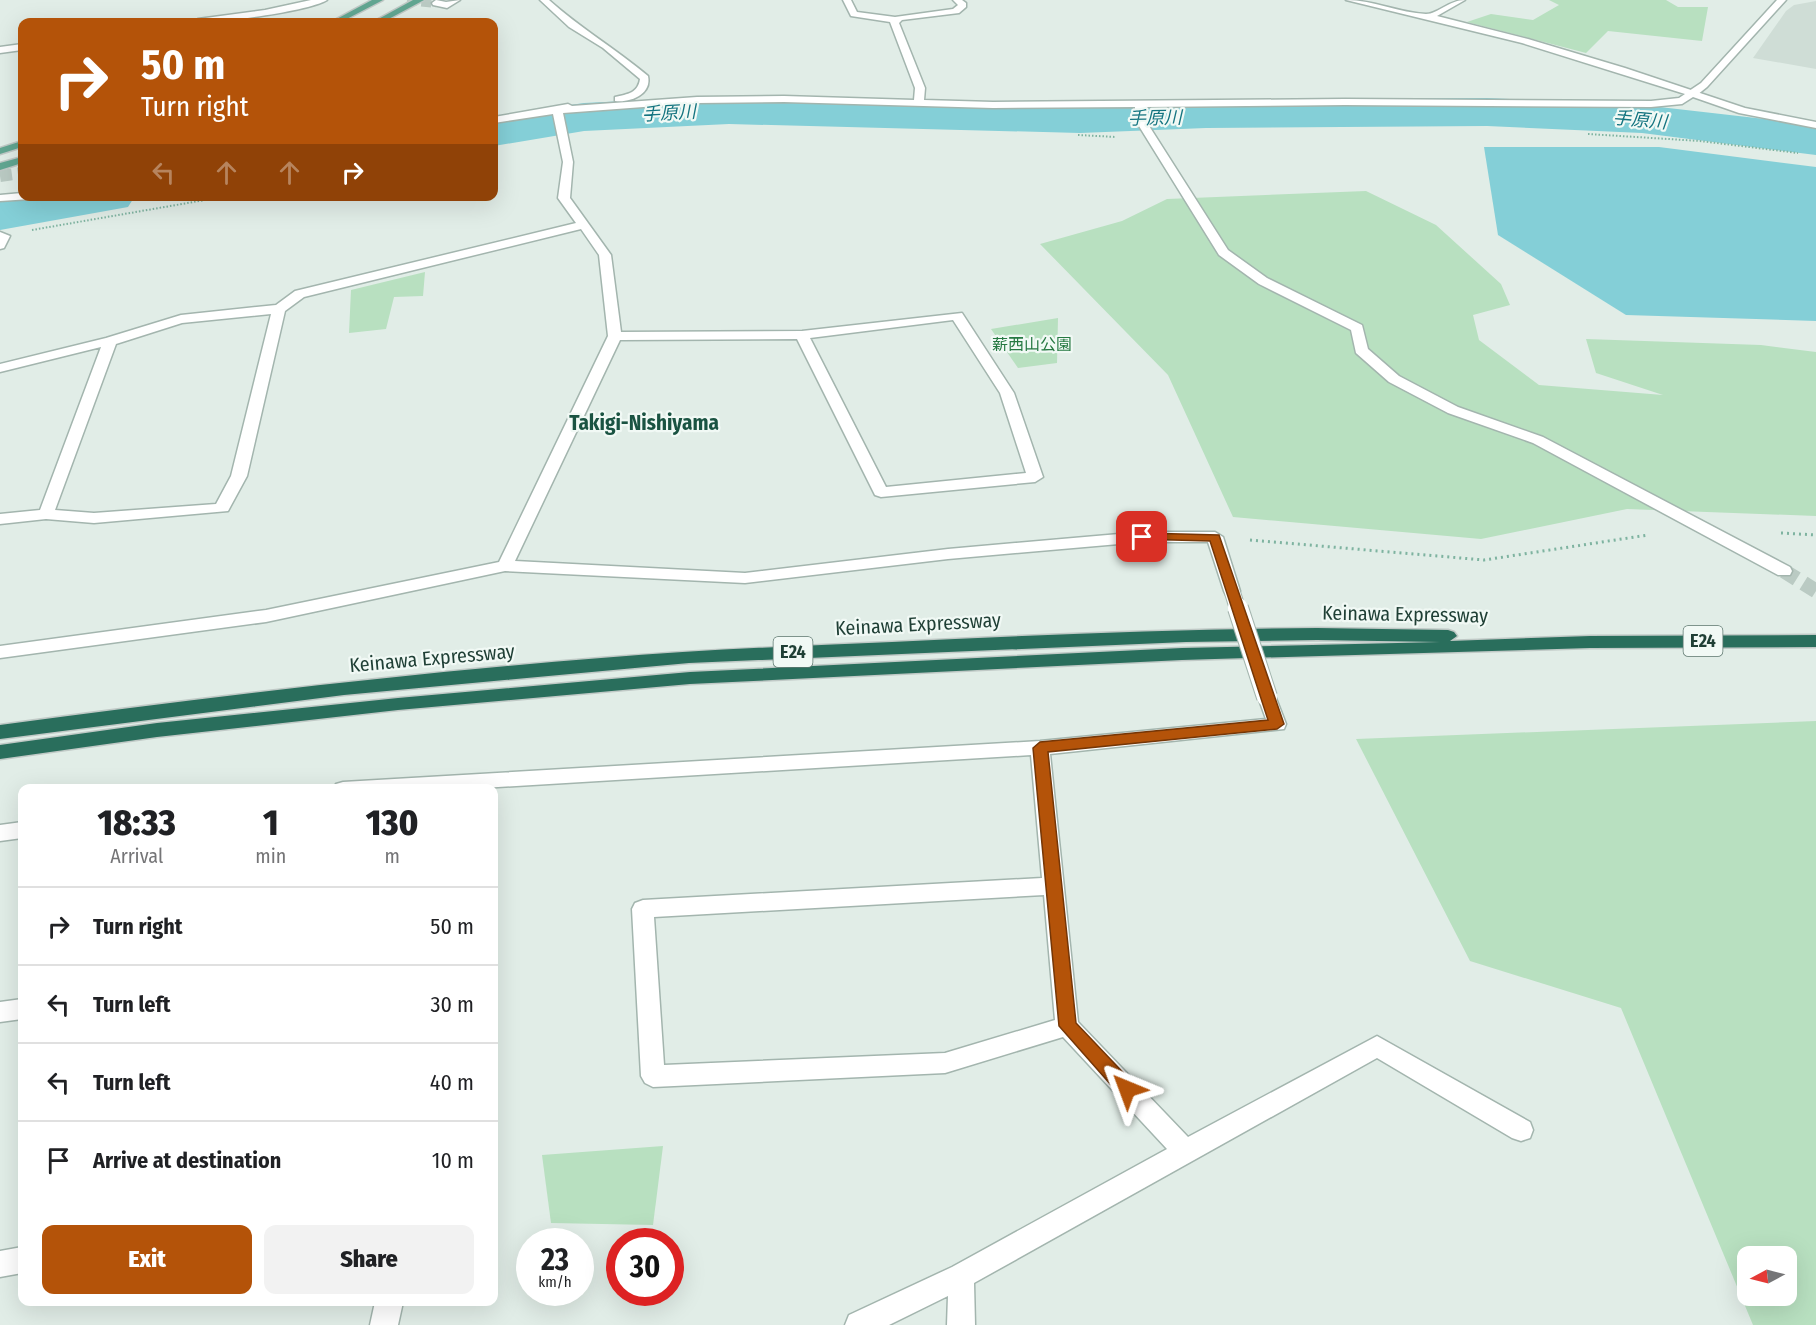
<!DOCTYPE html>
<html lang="en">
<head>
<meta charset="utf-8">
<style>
	:root { --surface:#fff; --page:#f2f2f2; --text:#202124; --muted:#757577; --line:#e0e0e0; --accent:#b45309 }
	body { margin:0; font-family:"Fira Sans Condensed","Noto Sans JP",sans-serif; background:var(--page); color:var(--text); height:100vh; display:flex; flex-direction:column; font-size:22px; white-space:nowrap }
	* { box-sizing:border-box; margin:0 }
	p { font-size:20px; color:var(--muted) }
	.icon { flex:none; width:33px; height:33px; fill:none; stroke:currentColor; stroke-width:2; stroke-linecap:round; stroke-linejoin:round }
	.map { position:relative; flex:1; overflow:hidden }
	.details { position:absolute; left:18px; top:784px; width:480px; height:522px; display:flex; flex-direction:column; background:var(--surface); border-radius:12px; box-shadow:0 6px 24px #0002 }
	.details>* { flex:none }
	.hud { position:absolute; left:18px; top:18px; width:480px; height:183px; border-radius:12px; box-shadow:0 6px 24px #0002; background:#b45309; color:#fff; overflow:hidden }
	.needle { width:39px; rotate:263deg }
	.buttons { position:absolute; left:1737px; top:1246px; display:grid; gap:12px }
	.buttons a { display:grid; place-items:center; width:60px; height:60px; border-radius:12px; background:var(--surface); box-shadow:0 6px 24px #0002; font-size:30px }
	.speed { position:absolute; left:516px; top:1228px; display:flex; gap:12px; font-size:30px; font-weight:700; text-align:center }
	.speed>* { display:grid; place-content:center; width:78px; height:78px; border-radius:50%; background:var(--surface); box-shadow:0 6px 24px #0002; line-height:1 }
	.speed small { font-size:15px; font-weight:400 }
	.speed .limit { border:9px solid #d22; background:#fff; color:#111 }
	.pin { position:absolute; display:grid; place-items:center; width:51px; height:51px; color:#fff; margin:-26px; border-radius:12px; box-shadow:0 3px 9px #0006 }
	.me { position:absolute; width:66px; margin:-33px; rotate:316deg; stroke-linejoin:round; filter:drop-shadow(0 0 4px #0008) }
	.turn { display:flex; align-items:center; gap:21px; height:126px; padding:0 24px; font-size:27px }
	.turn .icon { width:78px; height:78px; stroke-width:2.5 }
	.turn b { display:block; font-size:42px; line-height:51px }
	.lanes { display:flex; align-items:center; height:57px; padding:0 24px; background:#0003; justify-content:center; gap:30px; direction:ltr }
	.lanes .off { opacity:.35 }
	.eta { display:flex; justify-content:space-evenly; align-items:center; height:102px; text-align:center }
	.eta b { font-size:36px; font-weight:800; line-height:42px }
	.button { display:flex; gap:12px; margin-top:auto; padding:12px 24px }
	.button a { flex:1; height:69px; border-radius:12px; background:var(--accent); color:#fff; font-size:24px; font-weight:800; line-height:69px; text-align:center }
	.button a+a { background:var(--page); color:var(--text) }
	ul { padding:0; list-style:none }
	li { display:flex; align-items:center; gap:18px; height:78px; padding:0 24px; border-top:2px solid var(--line) }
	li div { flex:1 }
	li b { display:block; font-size:22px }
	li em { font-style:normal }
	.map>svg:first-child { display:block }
</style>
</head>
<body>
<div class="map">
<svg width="1816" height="1325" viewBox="0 0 1816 1325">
	<rect width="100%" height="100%" fill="#e1ede7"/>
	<path fill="#cfddd6" d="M1816,1v68l-63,-11 33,-47 8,-6z"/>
	<g fill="#b8e0c0" fill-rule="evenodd">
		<path d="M1549,0h117l12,7h30l-6,34 -94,-10 -22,22 -119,-31 24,-8 42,6 26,-15z"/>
		<path d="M1366,191l70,34 65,59 9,21 -37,10 6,25 60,45 124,10 -67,-22 -10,-34 175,6 55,7v164l-189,-7 -146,30 -248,-22 -65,-142 -128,-131 82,-23 45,-22z"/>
		<path d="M425,272l-2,24 -29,1 -8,32 -37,4 2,-43z"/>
		<path d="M1058,318l-1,45 -39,5 -27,-39z"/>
		<path d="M1816,721v604h-63l-132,-317 -151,-47 -114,-222zM1748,1257h38v39h-38z"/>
		<path d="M663,1146l-10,79 -102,-2 -9,-68z"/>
	</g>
	<path fill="#84cfd7" d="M1484,147h175l157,20v154l-190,-6 -128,-80z"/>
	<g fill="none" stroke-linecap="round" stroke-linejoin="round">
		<g fill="#84cfd7" fill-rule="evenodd">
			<path d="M729,96l351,9 126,-5 281,-2 155,7 174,20v30l-174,-22 -155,-7 -281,2 -126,5 -351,-9 -145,7 -90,15v-30l90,-13z"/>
			<path d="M22,194v2h113l-7,11 -128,23v-32z"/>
		</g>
		<path stroke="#bacac3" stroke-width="10" stroke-dasharray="10 4.5" stroke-linecap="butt" d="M407,0l29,3"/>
		<path stroke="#bacac3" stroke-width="12" stroke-dasharray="12 6" stroke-linecap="butt" d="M0,176l22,-3"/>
		<path stroke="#bacac3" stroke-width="15" stroke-dasharray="15 8" stroke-linecap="butt" d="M1784,571l32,20"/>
		<defs>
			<g id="minor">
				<path d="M311,0h16c-17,11 -111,24 -133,22l4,-3 67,-9z"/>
				<path d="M436,0l10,2 14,-2 -13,8 -14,-3 -1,-2z"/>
				<path d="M540,0h9c31,28 67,49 99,76 4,18 -17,27 -33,25v-4c13,-3 23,-4 25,-18l-37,-31 -34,-21z"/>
				<path d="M843,0h8l6,12 38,5 58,-8 5,-4 -5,-5h9l4,3v4l-7,6 -57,7 -3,3 26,65 -1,12 69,2 352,-3 306,2 28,-3 6,-4 -163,-51 -176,-43c28,0 54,13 80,14 12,0 23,-14 39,-14l-28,16 91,23 97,29 120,40 71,14v6l-77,-15 -46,-16 -11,7 -31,3 -306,-2 -200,2 -1,11 84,132 39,28 95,47 6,24 31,27 59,31 85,30 247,130 2,4 -2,4h-12l-245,-132 -85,-30 -59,-31 -33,-29 -5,-23 -92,-46 -40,-29 -85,-137 1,-11 -142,1 -209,-6 -87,1 -134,10 10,49 -3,36 41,57 10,77 181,-1 160,-18 52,80 29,84 -8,5 -154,15 -6,-2 -78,-156 -177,1 -105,221 230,12 203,-24 194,-17h73l8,5 17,54 -2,4h-12l-2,-4 -16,-49h-66l-194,17 -203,24 -240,-12 -239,51 -266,36v-12l266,-36 233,-48 109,-226 -9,-81 -18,-26 -277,68 -19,14 -38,165 -19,35 -134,12 -48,-4 -46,5v-10l40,-4 61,-163 -101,25v-8l106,-26 75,-23 95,-10 19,-14 281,-68 -18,-25 5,-36 -10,-48 -59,9v-6l74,-13 4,2 125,-9 87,-1 130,4 1,-12 -25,-66 -39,-6zM271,314l-40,162 -15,28 -122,9 -39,-3 61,-166 66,-21zM953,320l47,73 26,80 -140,14 -76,-149z"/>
				<path d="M22,44v6l-22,3v-6z"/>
				<path d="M22,193v3h14l-5,3 -31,2v-6z"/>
				<path d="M0,232l10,4 -6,12 -4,1z"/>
				<path d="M1267,691l7,2 12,31 -2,5 -234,25 28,268 110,115 189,-101 153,86 3,8 -3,8 -9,3 -9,-3 -135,-80 -403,225 1,42h-28l1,-29 -59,29h-44l4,-10 103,-48 215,-118 -104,-112 -118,36 -292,14 -8,-4 -4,-7 -9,-167 3,-6 8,-3 399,-22 -11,-123 -565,34h-133l3,-5 7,-2 697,-41 226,-22 -8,-22 2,-4zM1044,895l11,125 -110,33 -281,12 -10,-148z"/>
				<path d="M22,822v16l-22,3v-16z"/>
				<path d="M22,999v20l-22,3v-20z"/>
				<path d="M22,1247v26l-22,4v-26z"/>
				<path d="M375,1302h28l-5,23h-28z"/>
			</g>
			<path id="tertiary" d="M1777,0h9l-79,87 -10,8h-8v-4l12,-8z"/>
			<g id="primary">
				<path d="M372,0h11l-42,22h-10z"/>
				<path d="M413,0h11l-41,22h-10z"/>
				<path d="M22,141v6l-22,7v-6z"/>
				<path d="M22,157v6l-22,7v-7z"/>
			</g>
			<path id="motorway" d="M1317,628l131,2 6,2 3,4 -7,5 140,-5 226,-1v12l-226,1 -408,12 -492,24 -292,26 -241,27 -157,22v-14l157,-22 241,-25 292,-26 492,-24 258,-6 -123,-2 -131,2 -497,21 -345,32 -344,44v-14c200,-27 400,-51 601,-67 97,-8 194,-12 291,-16 142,-7 283,-13 425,-14z"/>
		</defs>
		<use href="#minor" stroke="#a3b5ae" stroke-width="3"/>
		<use href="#tertiary" stroke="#a3b5ae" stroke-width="3"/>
		<use href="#primary" stroke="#c0c9c6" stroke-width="3"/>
		<use href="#motorway" stroke="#c0c9c6" stroke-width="3"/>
		<g stroke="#7eb3a0" stroke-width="2" stroke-dasharray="1.5 2" stroke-linecap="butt">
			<path d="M1588,134l112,7 98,12"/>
			<path d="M1078,135l38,2"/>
			<path d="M32,230l196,-34"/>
		</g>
		<g stroke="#7eb3a0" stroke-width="3" stroke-dasharray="2 4" stroke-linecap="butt">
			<path d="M1781,533l35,2"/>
			<path d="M1250,540l234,20 164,-25"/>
		</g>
		<use href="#minor" fill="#fff" fill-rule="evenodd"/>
		<use href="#tertiary" fill="#fff" fill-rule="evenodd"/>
		<use href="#primary" fill="#61a691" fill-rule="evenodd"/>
		<use href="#motorway" fill="#296e5c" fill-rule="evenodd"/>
		<defs>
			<path id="tertiary-bridge-far1" d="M1232,591l6,19"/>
			<path id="tertiary-bridge" d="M1238,608l29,89"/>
		</defs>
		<use href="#tertiary-bridge-far1" stroke="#a3b5ae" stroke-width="17" stroke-linecap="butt"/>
		<use href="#tertiary-bridge" stroke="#a3b5ae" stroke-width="22" stroke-linecap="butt"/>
		<use href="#tertiary-bridge-far1" stroke="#fff" stroke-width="15"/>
		<use href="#tertiary-bridge" stroke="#fff" stroke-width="20"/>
	</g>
	<path fill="#b45309" stroke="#753606" stroke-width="1.5" d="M1142,533l77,2 65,189 -7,5 -229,23 28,271 57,60 3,6 -3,6 -6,2 -7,-2 -61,-69 -26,-278 7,-6 228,-22 -58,-179 -73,-2 -2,-2 2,-3z"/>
	<g text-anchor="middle" stroke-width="4.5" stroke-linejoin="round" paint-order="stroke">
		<g font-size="16" fill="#267942" stroke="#f1f9f5">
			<text x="1032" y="350">薪西山公園</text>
		</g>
		<g font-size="18" font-style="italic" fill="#147480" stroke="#f1f9f5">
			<text transform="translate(669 113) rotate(-3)" y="6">手原川</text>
			<text transform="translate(1155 118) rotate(-1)" y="6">手原川</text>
			<text transform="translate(1640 120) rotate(5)" y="6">手原川</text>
		</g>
		<g fill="#f1f9f5" stroke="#5e776f" stroke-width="1.5">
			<rect x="1683.5" y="626" width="39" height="30" rx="4.5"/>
			<rect x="773.5" y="637" width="39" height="30" rx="4.5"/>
		</g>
		<g font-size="18" font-weight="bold" fill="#1f3f35">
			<text x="1703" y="647">E24</text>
			<text x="793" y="658">E24</text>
		</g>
		<g font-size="20" fill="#1f3f35" stroke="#f1f9f5">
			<text transform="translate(1405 614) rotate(1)" y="7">Keinawa Expressway</text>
			<text transform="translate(918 624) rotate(-3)" y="7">Keinawa Expressway</text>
			<text transform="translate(432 658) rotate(-5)" y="7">Keinawa Expressway</text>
		</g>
		<g font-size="21" font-weight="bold" fill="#1a5342" stroke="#f1f9f5">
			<text x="644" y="430">Takigi-Nishiyama</text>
		</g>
	</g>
</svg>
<div class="buttons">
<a><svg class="needle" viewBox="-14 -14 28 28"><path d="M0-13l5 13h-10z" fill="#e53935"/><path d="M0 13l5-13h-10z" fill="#757577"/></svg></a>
</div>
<div class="speed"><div>23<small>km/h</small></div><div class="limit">30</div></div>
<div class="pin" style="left:1142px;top:537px;background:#d93025"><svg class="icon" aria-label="arrive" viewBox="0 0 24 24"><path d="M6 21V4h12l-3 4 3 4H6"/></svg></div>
<svg class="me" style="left:1127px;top:1089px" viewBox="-20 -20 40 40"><path d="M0-17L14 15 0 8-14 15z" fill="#b45309" stroke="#fff" stroke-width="4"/></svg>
<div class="hud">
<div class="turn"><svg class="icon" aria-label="right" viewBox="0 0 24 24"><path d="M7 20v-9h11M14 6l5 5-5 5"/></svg><div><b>50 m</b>Turn right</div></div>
<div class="lanes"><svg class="icon off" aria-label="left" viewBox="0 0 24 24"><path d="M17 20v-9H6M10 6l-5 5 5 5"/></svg><svg class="icon off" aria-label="ahead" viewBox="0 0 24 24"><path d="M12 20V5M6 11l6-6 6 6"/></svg><svg class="icon off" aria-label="ahead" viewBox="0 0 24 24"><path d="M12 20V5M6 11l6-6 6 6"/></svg><svg class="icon" aria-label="right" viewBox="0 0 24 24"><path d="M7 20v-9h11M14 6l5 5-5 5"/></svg></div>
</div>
<section class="details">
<div class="eta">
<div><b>18:33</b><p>Arrival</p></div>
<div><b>1</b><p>min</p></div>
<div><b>130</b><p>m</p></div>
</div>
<ul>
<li><svg class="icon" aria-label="right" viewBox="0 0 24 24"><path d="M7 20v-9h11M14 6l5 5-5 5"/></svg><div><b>Turn right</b></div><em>50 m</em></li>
<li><svg class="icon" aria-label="left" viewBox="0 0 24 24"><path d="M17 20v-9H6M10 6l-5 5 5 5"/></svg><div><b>Turn left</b></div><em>30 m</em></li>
<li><svg class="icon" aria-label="left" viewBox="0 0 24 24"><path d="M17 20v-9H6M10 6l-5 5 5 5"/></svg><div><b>Turn left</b></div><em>40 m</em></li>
<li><svg class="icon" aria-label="arrive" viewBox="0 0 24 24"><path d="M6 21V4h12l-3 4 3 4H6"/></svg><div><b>Arrive at destination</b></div><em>10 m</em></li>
</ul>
<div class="button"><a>Exit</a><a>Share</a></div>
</section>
</div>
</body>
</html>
